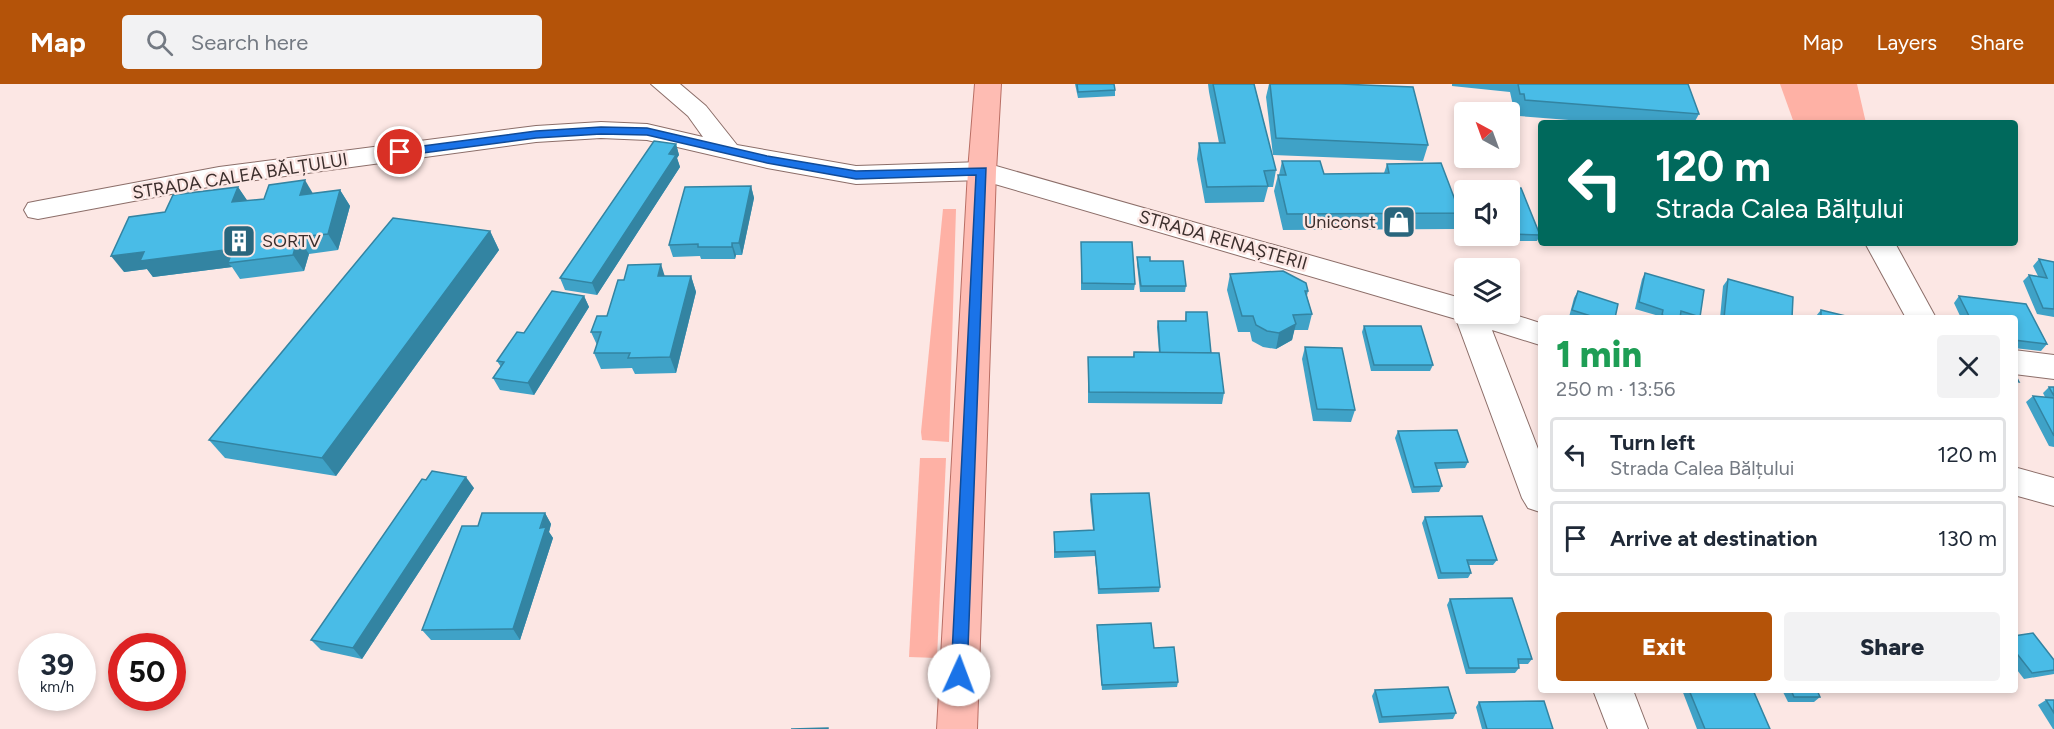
<!DOCTYPE html>
<html lang="en">
<head>
<meta charset="utf-8">
<style>
	:root { --surface:#fff; --page:#f2f2f3; --text:#1f2937; --muted:#747a83; --line:#e0e1e3; --accent:#b45309 }
	body { margin:0; font-family:Figtree,sans-serif; background:var(--page); color:var(--text); height:100vh; display:flex; flex-direction:column; font-size:22px; white-space:nowrap }
	* { box-sizing:border-box; margin:0 }
	p { font-size:20px; color:var(--muted) }
	.icon { flex:none; width:33px; height:33px; fill:none; stroke:currentColor; stroke-width:2; stroke-linecap:round; stroke-linejoin:round }
	.map { position:relative; flex:1; overflow:hidden }
	.details { position:absolute; left:1538px; top:231px; width:480px; height:378px; display:flex; flex-direction:column; background:var(--surface); border-radius:6px; box-shadow:0 3px 9px #0003 }
	.details>* { flex:none }
	.hud { position:absolute; left:1538px; top:36px; width:480px; height:126px; border-radius:6px; box-shadow:0 3px 9px #0003; background:#00695c; color:#fff; overflow:hidden }
	.needle { width:39px; rotate:319deg }
	.fabs { position:absolute; left:1454px; top:18px; display:grid; gap:12px }
	.fabs a { display:grid; place-items:center; width:66px; height:66px; border-radius:6px; background:var(--surface); box-shadow:0 3px 9px #0003; font-size:30px }
	.speed { position:absolute; left:18px; top:549px; display:flex; gap:12px; font-size:30px; font-weight:700; text-align:center }
	.speed>* { display:grid; place-content:center; width:78px; height:78px; border-radius:50%; background:var(--surface); box-shadow:0 3px 9px #0003; line-height:1 }
	.speed small { font-size:15px; font-weight:400 }
	.speed .limit { border:9px solid #d22; background:#fff; color:#111 }
	.pin { position:absolute; display:grid; place-items:center; width:51px; height:51px; color:#fff; margin:-26px; border:3px solid #fff; border-radius:50%; box-shadow:0 2px 6px #0007 }
	.me { position:absolute; width:66px; margin:-33px; rotate:2deg; stroke-linejoin:round; filter:drop-shadow(0 0 4px #0008) }
	.turn { display:flex; align-items:center; gap:21px; height:126px; padding:0 18px; font-size:27px }
	.turn .icon { width:78px; height:78px; stroke-width:2.5 }
	.turn b { display:block; font-size:42px; line-height:51px }
	.round { display:grid; place-items:center; flex:none; width:63px; height:63px; border-radius:6px; background:var(--page) }
	.head { display:flex; align-items:center; justify-content:space-between; height:102px; padding:0 18px }
	h1 { font-size:36px; font-weight:800; line-height:45px; color:#1e9e55 }
	.button { display:flex; gap:12px; margin-top:auto; padding:12px 18px }
	.button a { flex:1; height:69px; border-radius:6px; background:var(--accent); color:#fff; font-size:24px; font-weight:800; line-height:69px; text-align:center }
	.button a+a { background:var(--page); color:var(--text) }
	ul { padding:0; list-style:none }
	li { display:flex; align-items:center; gap:18px; height:75px; margin:0 12px 9px; padding:0 6px; border:3px solid var(--line); border-radius:6px }
	li div { flex:1 }
	li b { display:block; font-size:22px }
	li em { font-style:normal }
	header { display:flex; align-items:center; gap:36px; box-sizing:border-box; height:84px; padding:0 30px; background:var(--accent); color:#fff }
	header strong { font-size:28px }
	nav { display:flex; gap:33px; margin-inline-start:auto; font-size:21px }
	.search { width:420px; height:54px; background:var(--page); display:flex; align-items:center; gap:15px; box-sizing:border-box; padding:0 21px; border-radius:6px; color:var(--muted); font-size:22px }
	.map>svg:first-child { display:block }
</style>
</head>
<body>
<header>
<strong>Map</strong>
<div class="search"><svg class="icon" aria-label="search" viewBox="0 0 24 24"><circle cx="10" cy="10" r="6"/><path d="M15 15l6 6"/></svg>Search here</div>
<nav><a>Map</a><a>Layers</a><a>Share</a></nav>
</header>
<div class="map">
<svg width="2054" height="645" viewBox="0 0 2054 645">
	<rect width="100%" height="100%" fill="#fce7e4"/>
	<g fill="#feb1a5">
		<path d="M1780,0h77l9,39h-72z"/>
		<path d="M943,125h13l-7,233 -27,-2 -1,-8z"/>
		<path d="M920,374h26l-9,200 -28,-1z"/>
	</g>
	<g fill="none" stroke-linecap="round" stroke-linejoin="round">
		<defs>
			<g id="minor">
				<path d="M651,0h29l26,22 31,39 119,21 126,-4 482,137v15l45,-1 31,10v22l-48,-15 48,124v58l-12,-4 -6,-10 -66,-179 -475,-139 -125,4 -89,-16 -120,-28 -46,-2 -65,4 -317,43 -181,34 -10,-2 -4,-7 4,-7 10,-2 181,-34 317,-41 65,-4 46,2 56,13 -15,-21z"/>
				<path d="M1865,159h30l41,75h-30z"/>
				<path d="M2014,266l40,5v24l-40,-5z"/>
				<path d="M2014,383l40,11v28l-40,-11z"/>
				<path d="M1593,606h40l15,39h-40z"/>
			</g>
			<path id="major" d="M975,0h26l-5,87 -19,558h-40l31,-558z"/>
		</defs>
		<use href="#minor" stroke="#8c6e69" stroke-width="2"/>
		<use href="#major" stroke="#b96e64" stroke-width="2"/>
		<use href="#minor" fill="#fff" fill-rule="evenodd"/>
		<use href="#major" fill="#febcb3" fill-rule="evenodd"/>
	</g>
	<g fill="#3fa2c7">
		<path d="M1075,0h39l1,6v6l-37,2z"/>
		<path d="M1208,0h47v3l21,83 -3,17h-5l-4,15 -59,1 -8,-44 2,-16h20l-10,-51z"/>
		<path d="M1269,0l159,61 -5,16 -150,-6 -7,-58z"/>
		<path d="M1452,0h236l11,30 -5,9h-87l-88,-7 -1,-6h-4l-4,-18 -58,-6z"/>
		<path d="M676,60l3,11 -2,3 3,9 -83,128 -32,-5 -5,-12z"/>
		<path d="M1282,77l42,13 60,-1 3,-9 73,49 -6,16 -171,1 -9,-39 4,-16h1z"/>
		<path d="M751,102l3,12 -12,57h-6l-1,4h-34l-1,-3 -27,1 -4,-12z"/>
		<path d="M238,103l9,14 93,-11 10,16 -12,44 -29,4 -5,17 -64,8 -8,-12 -79,10 -6,-8 -23,3 41,-60z"/>
		<path d="M1466,104h55l19,47 -3,6h-57l-2,-5h31v-46h-44z"/>
		<path d="M490,147l9,19 -163,226 -111,-18 -16,-18z"/>
		<path d="M1081,164l54,36 -1,6h-53z"/>
		<path d="M1137,173l13,4 36,25 -1,6h-45l-3,-28z"/>
		<path d="M2039,175l15,3v55l-17,-3 -14,-33 6,-6 9,1 -5,-10z"/>
		<path d="M1645,189l55,44 -1,1h-41l1,-2 -24,-7 7,-30z"/>
		<path d="M1230,190l78,17 -1,5 5,18 -4,16h-14l-2,10 -16,9 -13,-2 -11,-6 -2,-9h-12l-11,-42z"/>
		<path d="M665,192h26l5,16 -20,81 -41,1 -3,-6 -31,1 -7,-16 3,-8 -6,-13 16,-16z"/>
		<path d="M1728,195l64,39h-72l3,-32z"/>
		<path d="M1578,207l37,27h-41l-5,-1 5,-19z"/>
		<path d="M584,212l5,11 -55,88 -34,-5 -7,-12 8,-11 -4,-6 27,-28z"/>
		<path d="M1959,212l67,8 21,40 -6,7 -27,-3v-30h-53l-7,-15z"/>
		<path d="M1821,226l33,8h-38v-2z"/>
		<path d="M1186,228l25,41 13,40 -2,11 -134,-1v-46h45l1,-5 25,1 -2,-26 1,-6h27z"/>
		<path d="M1364,242l69,39 -3,6h-59l-9,-39z"/>
		<path d="M1305,263l50,63 -4,12 -38,-1 -11,-62z"/>
		<path d="M2049,303h5v60l-5,-1 -23,-44 7,-6 12,1 -2,-4z"/>
		<path d="M1398,347l70,31 -3,6 -28,1 5,17 -3,6 -27,1 -17,-55z"/>
		<path d="M426,396l48,8 -112,171 -41,-9 -10,-10z"/>
		<path d="M1091,410l69,93 -1,5 -61,2 -3,-38 -41,2v-26l39,-2 -3,-30z"/>
		<path d="M545,429l6,11 -2,8 4,6 -33,102h-89l-9,-10 56,-104z"/>
		<path d="M1425,433l72,43 -4,5h-24l2,8 -3,5 -30,1 -16,-56z"/>
		<path d="M1450,515l82,60 -4,5h-9v4l-4,5 -49,1 -19,-69z"/>
		<path d="M1097,541l57,23 24,34 -1,5 -75,3 -5,-60z"/>
		<path d="M2014,552l40,24v14l-30,5 -10,-13z"/>
		<path d="M1375,606l81,23 -3,6 -74,4 -7,-27z"/>
		<path d="M1682,606h71l17,39h-73z"/>
		<path d="M1782,606h35l3,7 -6,5h-26z"/>
		<path d="M2046,616h8v29h-1l-15,-24z"/>
		<path d="M1479,618l74,27h-71l-6,-22z"/>
	</g>
	<g fill="#3384a2">
		<path d="M676,60l3,11 -2,3 3,9 -83,128 -5,-12z"/>
		<path d="M305,96l10,17 -15,-2z"/>
		<path d="M751,102l3,12 -12,57 -3,-12z"/>
		<path d="M238,103l11,16 -17,-1z"/>
		<path d="M340,106l10,16 -12,44 -10,-16z"/>
		<path d="M490,147l9,19 -163,226 -14,-18z"/>
		<path d="M298,153l11,17 -5,17 -11,-16z"/>
		<path d="M732,159l4,12 -1,4 -3,-12z"/>
		<path d="M233,165l-5,14 4,4 -79,10 -6,-8 -23,3 -13,-16 33,-4z"/>
		<path d="M661,180l5,16 -8,-4z"/>
		<path d="M691,192l5,16 -20,81 -6,-16z"/>
		<path d="M584,212l5,11 -55,88 -6,-12z"/>
		<path d="M1296,240l-4,16 -16,9 3,-16z"/>
		<path d="M466,393l8,11 -112,171 -9,-11z"/>
		<path d="M545,429l6,11 -2,8 4,6 -33,102 -7,-11z"/>
	</g>
	<g fill="#49bce7" stroke="#3384a2" stroke-width="1.5">
		<path d="M1077,0h37l1,6 -37,2z"/>
		<path d="M1213,0h41l22,86 -12,1 4,15 -61,1 -8,-44h26z"/>
		<path d="M1270,0h70l73,3 15,58 -152,-7z"/>
		<path d="M1518,0h170l11,30 -174,-14 -1,-6h-4z"/>
		<path d="M654,57l22,3 -7,10 7,1 -84,128 -32,-5z"/>
		<path d="M1282,77h38l4,13 65,-1 -2,-9 54,-1 19,50 -173,1 -9,-39h8z"/>
		<path d="M305,96l-5,15 40,-5 -12,44 -30,3 -5,18 -65,8 5,-14 -93,12 4,-9 -33,4 18,-39 36,-5 8,-17 65,-8 -6,15 32,-3 5,-14z"/>
		<path d="M751,102l-12,57h-7v4h-34v-3l-29,1 16,-58z"/>
		<path d="M1466,104h55l19,47 -31,-1v-44h-42z"/>
		<path d="M393,134l97,13 -168,227 -113,-18z"/>
		<path d="M1081,158h51l3,42 -53,-1z"/>
		<path d="M1137,173h13v4h33l3,25h-45z"/>
		<path d="M2039,175l15,3v47l-11,-1 -14,-33 18,3z"/>
		<path d="M661,180l-3,12h33l-21,81 -42,1 2,-5h-36l7,-21h-10l6,-16h10l11,-36h6l4,-15z"/>
		<path d="M1283,187l23,12 2,8h-3l7,23 -19,1 3,9 -17,9 -12,-2 -11,-6 -3,-9h-11l-12,-42z"/>
		<path d="M1645,189l59,17 -4,27 -19,-6 -1,7h-10l-8,-3 1,-5 -24,-8z"/>
		<path d="M1728,195l65,18 -1,21h-68z"/>
		<path d="M552,207l32,5 -56,87 -35,-5 11,-16 -7,-1 20,-29 7,1z"/>
		<path d="M1578,207l40,13 -3,14h-18l-25,-8z"/>
		<path d="M1959,212l67,8 21,40 -33,-4v-22h-44z"/>
		<path d="M1821,226l33,8h-33z"/>
		<path d="M1186,228h21l4,41h-51l-2,-32h28z"/>
		<path d="M1364,242h57l12,39h-59z"/>
		<path d="M1305,263l37,1 13,62 -38,-1z"/>
		<path d="M1134,268l85,1 5,40 -135,-1 -1,-35h46z"/>
		<path d="M2014,288l5,10 -5,-1z"/>
		<path d="M2049,303h5v9z"/>
		<path d="M2033,312l21,2v38z"/>
		<path d="M1457,346l11,32 -33,1 7,23 -28,1 -16,-56z"/>
		<path d="M432,387l34,6 -113,171 -42,-8 111,-161 4,1z"/>
		<path d="M1149,409l11,94 -61,2 -4,-38 -40,1 -1,-20 40,-2 -3,-36z"/>
		<path d="M482,429h63l-5,15 6,-1 -33,102 -91,1 40,-104h16z"/>
		<path d="M1482,432l15,44h-30l4,13h-30l-16,-56z"/>
		<path d="M1512,514l20,61h-14l1,9h-50l-19,-69z"/>
		<path d="M1151,539l3,25 20,-1 4,35 -76,3 -5,-60z"/>
		<path d="M2033,549l21,27v10l-22,3 -18,-23v-14z"/>
		<path d="M1448,603l8,26 -74,4 -7,-27z"/>
		<path d="M1689,606h64l17,39h-65z"/>
		<path d="M1791,606h26l3,7h-26z"/>
		<path d="M2046,616h8v13z"/>
		<path d="M1544,617l9,28h-66l-8,-27z"/>
		<path d="M828,644v1h-37z"/>
	</g>
	<path fill="#1a73e8" stroke="#114b97" stroke-width="1.5" d="M601,43l46,1 120,28 89,15 130,-3 -19,507 -2,6 -6,2 -6,-2 -2,-6 25,-500 -120,4 -89,-16 -120,-28 -46,-1 -65,4 -136,18 -6,-4 6,-3 136,-18z"/>
	<defs>
		<symbol id="shop-square" viewBox="-11 -11 22 22"><rect x="-9" y="-9" width="18" height="18" rx="4" fill="#29667d" stroke="#fce7e4"/><path d="M-5-2.5h2.3a2.7 3.5 0 0 1 5.4 0H5L5.5 6h-11ZM-1.5-2.5h3a1.5 2.3 0 0 0-3 0Z" fill="#fff"/></symbol>
		<symbol id="building-square" viewBox="-11 -11 22 22"><rect x="-9" y="-9" width="18" height="18" rx="4" fill="#29667d" stroke="#fce7e4"/><path d="M-4-6H4V6H1V3H-1V6H-4ZM-2.5-4.3h1.7v1.8h-1.7ZM.8-4.3h1.7v1.8H.8ZM-2.5-1h1.7V.8h-1.7ZM.8-1h1.7V.8H.8Z" fill="#fff"/></symbol>
	</defs>
	<g fill-rule="evenodd">
		<use href="#shop-square" x="1380" y="119" width="38" height="38"/>
		<use href="#building-square" x="220" y="138" width="38" height="38"/>
	</g>
	<g text-anchor="middle" stroke-width="5" stroke-linejoin="round" paint-order="stroke">
		<g font-size="18" fill="#3c2f2d" stroke="#fce7e4">
			<text transform="translate(240 92) rotate(-9)" y="6">STRADA CALEA BĂLȚULUI</text>
			<text transform="translate(1223 156) rotate(16)" y="6">STRADA RENAȘTERII</text>
		</g>
		<g font-size="18" fill="#3c2f2d" stroke="#fce7e4" text-anchor="end">
			<text x="1376" y="144">Uniconst</text>
			<text x="262" y="163" text-anchor="start">SORTV</text>
		</g>
	</g>
</svg>
<div class="fabs">
<a><svg class="needle" viewBox="-14 -14 28 28"><path d="M0-13l5 13h-10z" fill="#e53935"/><path d="M0 13l5-13h-10z" fill="#747a83"/></svg></a>
<a><svg class="icon" aria-label="sound" viewBox="0 0 24 24"><path d="M4 9h4l5-4v14l-5-4H4zM17 9q2 3 0 6"/></svg></a>
<a><svg class="icon" aria-label="layers" viewBox="0 0 24 24"><path d="M12 4l9 5-9 5-9-5zM3 14l9 5 9-5"/></svg></a>
</div>
<div class="speed"><div>39<small>km/h</small></div><div class="limit">50</div></div>
<div class="pin" style="left:400px;top:68px;background:#d93025"><svg class="icon" aria-label="arrive" viewBox="0 0 24 24"><path d="M6 21V4h12l-3 4 3 4H6"/></svg></div>
<svg class="me" style="left:959px;top:591px" viewBox="-20 -20 40 40"><circle r="19" fill="#fff"/><path d="M0-13L10 11 0 6-10 11z" fill="#1a73e8"/></svg>
<div class="hud">
<div class="turn"><svg class="icon" aria-label="left" viewBox="0 0 24 24"><path d="M17 20v-9H6M10 6l-5 5 5 5"/></svg><div><b>120 m</b>Strada Calea Bălțului</div></div>
</div>
<section class="details">
<div class="head"><div><h1>1 min</h1><p>250 m · 13:56</p></div><a class="round"><svg class="icon" aria-label="close" viewBox="0 0 24 24"><path d="M6 6l12 12M18 6L6 18"/></svg></a></div>
<ul>
<li><svg class="icon" aria-label="left" viewBox="0 0 24 24"><path d="M17 20v-9H6M10 6l-5 5 5 5"/></svg><div><b>Turn left</b><p>Strada Calea Bălțului</p></div><em>120 m</em></li>
<li><svg class="icon" aria-label="arrive" viewBox="0 0 24 24"><path d="M6 21V4h12l-3 4 3 4H6"/></svg><div><b>Arrive at destination</b></div><em>130 m</em></li>
</ul>
<div class="button"><a>Exit</a><a>Share</a></div>
</section>
</div>
</body>
</html>
